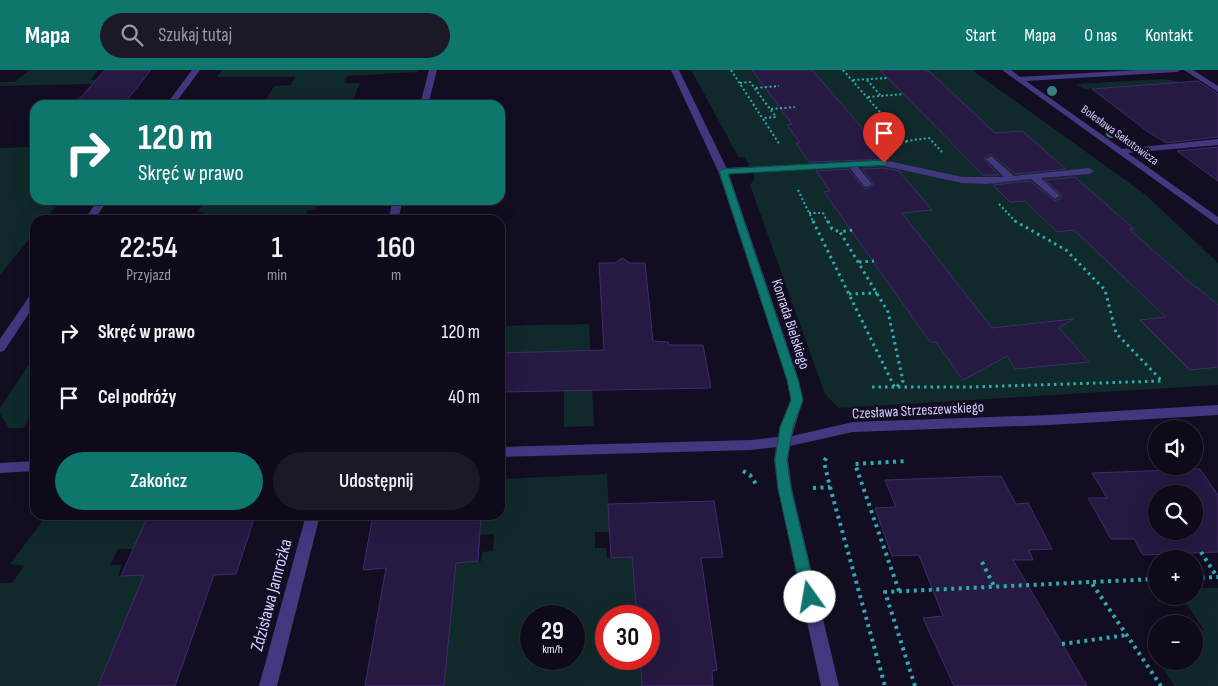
<!DOCTYPE html>
<html lang="pl">
<head>
<meta charset="utf-8">
<style>
	:root { --surface:#0e0a19; --page:#1c1826; --text:#f1f3f6; --muted:#9b9aa2; --line:#2e2b38; --accent:#0f766e }
	body { margin:0; font-family:"Sofia Sans Condensed",sans-serif; background:var(--page); color:var(--text); height:100vh; display:flex; flex-direction:column; font-size:19px; white-space:nowrap }
	* { box-sizing:border-box; margin:0 }
	p { font-size:16px; color:var(--muted) }
	.icon { flex:none; width:28px; height:28px; fill:none; stroke:currentColor; stroke-width:2; stroke-linecap:round; stroke-linejoin:round }
	.map { position:relative; flex:1; overflow:hidden }
	.panel { position:absolute; left:30px; top:145px; width:475px; height:305px; display:flex; flex-direction:column; background:var(--surface); border-radius:15px; box-shadow:0 5px 20px #0002,0 0 0 1px var(--line) }
	.panel>* { flex:none }
	.top-card { position:absolute; left:30px; top:30px; width:475px; height:105px; border-radius:15px; box-shadow:0 5px 20px #0002,0 0 0 1px var(--line); background:#0f766e; color:#fff; overflow:hidden }
	.controls { position:absolute; left:1148px; top:350px; display:grid; gap:10px }
	.controls a { display:grid; place-items:center; width:55px; height:55px; border-radius:50%; background:var(--surface); box-shadow:0 5px 20px #0002,0 0 0 1px var(--line); font-size:25px }
	.speed { position:absolute; left:520px; top:535px; display:flex; gap:10px; font-size:25px; font-weight:700; text-align:center }
	.speed>* { display:grid; place-content:center; width:65px; height:65px; border-radius:50%; background:var(--surface); box-shadow:0 5px 20px #0002,0 0 0 1px var(--line); line-height:1 }
	.speed small { font-size:12px; font-weight:400 }
	.speed .limit { border:8px solid #d22; background:#fff; color:#111 }
	.pin { position:absolute; display:grid; place-items:center; width:42px; height:42px; color:#fff; margin:-51px -21px; border-radius:50% 50% 50% 0; rotate:-45deg; box-shadow:0 0 5px #0007 }
	.pin .icon { rotate:45deg }
	.me { position:absolute; width:55px; margin:-28px; rotate:347deg; stroke-linejoin:round; filter:drop-shadow(0 0 4px #0008) }
	.turn { display:flex; align-items:center; gap:18px; height:105px; padding:0 25px; font-size:22px }
	.turn .icon { width:65px; height:65px; stroke-width:2.5 }
	.turn b { display:block; font-size:35px; line-height:42px }
	.eta { display:flex; justify-content:space-evenly; align-items:center; height:85px; text-align:center }
	.eta b { font-size:30px; font-weight:600; line-height:35px }
	.primary-button { display:flex; gap:10px; margin-top:auto; padding:10px 25px }
	.primary-button a { flex:1; height:58px; border-radius:30px; background:var(--accent); color:#fff; font-size:20px; font-weight:600; line-height:58px; text-align:center }
	.primary-button a+a { background:var(--page); color:var(--text) }
	ul { padding:0; list-style:none }
	li { display:flex; align-items:center; gap:15px; height:65px; padding:0 25px }
	li div { flex:1 }
	li b { display:block; font-size:19px }
	li em { font-style:normal }
	header { display:flex; align-items:center; gap:30px; box-sizing:border-box; height:70px; padding:0 25px; background:var(--accent); color:#fff }
	header strong { font-size:24px }
	nav { display:flex; gap:28px; margin-inline-start:auto; font-size:18px }
	.search { width:350px; height:45px; background:var(--page); display:flex; align-items:center; gap:12px; box-sizing:border-box; padding:0 18px; border-radius:28px; color:var(--muted); font-size:19px }
	.map>svg:first-child { display:block }
</style>
</head>
<body>
<header>
<strong>Mapa</strong>
<div class="search"><svg class="icon" aria-label="search" viewBox="0 0 24 24"><circle cx="10" cy="10" r="6"/><path d="M15 15l6 6"/></svg>Szukaj tutaj</div>
<nav><a>Start</a><a>Mapa</a><a>O nas</a><a>Kontakt</a></nav>
</header>
<div class="map">
<svg width="1218" height="616" viewBox="0 0 1218 616">
	<rect width="100%" height="100%" fill="#130d21"/>
	<g fill="#10292b" fill-rule="evenodd">
		<path d="M29,0h69l-7,10 48,-2 -4,5 -135,3v-4h15z"/>
		<path d="M222,0h196l-1,2 -70,4 -3,7h16l-9,22h-88l11,-19 17,-1 4,-8h-78z"/>
		<path d="M691,0h281l174,125 72,68v122l-379,23 -14,-14 -75,-209 5,-7 -10,-21 -6,1z"/>
		<path d="M1162,9l15,2 41,26 -73,-6 -20,-14 -41,2 -8,-5z"/>
		<path d="M35,77v53h26l-16,20h-10v12l-35,43v-127z"/>
		<path d="M319,130l-4,10h-7l-4,10h-104l4,-8h-6l6,-11z"/>
		<path d="M589,254l5,102 -30,1v-76l-64,2v-27z"/>
		<path d="M35,285v54l-12,19h-14l-9,-14v-6z"/>
		<path d="M607,404l3,58h-15v16h11l1,10 25,-1 5,59h-31v43h34l2,27h-198l11,-123 26,-2 1,-9 11,-1 1,-17 -14,1 1,-20h19v-36zM531,546h43v43h-43z"/>
		<path d="M47,445h101l-15,34h-15l-8,16h12l-4,11 26,-1 -46,111h-98v-103h12l12,-17 -14,-2z"/>
		<path d="M1194,518h24v98h-44l-16,-25h36v-30l10,-1 -23,-34h13z"/>
	</g>
	<g fill="#261942" stroke="#402b6e" fill-rule="evenodd">
		<path d="M105,0h46l-28,35h-49z"/>
		<path d="M752,0h60l77,89 -80,3 -13,-19h4l-13,-18 5,-1z"/>
		<path d="M880,0h44l6,2 65,61 27,-2 44,38 -51,5 -24,-20 -6,3v3l14,15h-16z"/>
		<path d="M1198,11l20,13v43l-52,6 -19,-12 -55,-42z"/>
		<path d="M1218,77v34l-41,-30z"/>
		<path d="M884,98l15,3 33,39 -30,3 90,115 81,-9 -14,9 30,34 -74,7 -8,-13 -44,24 -27,-38h-6l-106,-150 6,-1 -14,-20 32,-2 15,18 3,2 8,-5 -12,-15z"/>
		<path d="M1075,107l59,52h-5l66,58h2l21,18v62l-28,3 -50,-50 26,-3 -55,-52 -37,-35 -17,2 -32,-31 -15,1 -17,-17 37,-4 25,20 6,-3v-3l-16,-15z"/>
		<path d="M622,188l8,5h15l8,78 15,1 1,3h34l8,43 -211,4v-39l104,-3 -5,-87h16z"/>
		<path d="M1200,399l18,26v57l-75,3 -9,-16h-23l-23,-41h19l-15,-25zM1156,424h38v37h-38z"/>
		<path d="M1001,406l15,28 12,-1 24,46 -23,1 4,10h-20l74,126h-133l-31,-68 20,-2 -24,-61 -27,1 -17,-48 21,-1 -11,-27z"/>
		<path d="M714,431l9,56 -22,1 16,112 -5,1 1,15h-71l-2,-27h9v-43h-12l-5,-59 -21,1 -3,-54z"/>
		<path d="M373,445h108l-3,46 -22,2 -12,123h-79l21,-118 -23,2z"/>
		<path d="M255,446l-19,58 -22,1 -39,111h-77l46,-111 -23,1 25,-56z"/>
	</g>
	<g fill="none" stroke-linecap="round" stroke-linejoin="round">
		<g stroke="#2dabb3" stroke-width="2" stroke-dasharray="2 2.5" stroke-linecap="butt">
			<path d="M731,0l49,75"/>
			<path d="M843,0l65,74"/>
			<path d="M853,10l35,-2"/>
			<path d="M867,10l14,16"/>
			<path d="M740,13l10,-1 26,35 -13,1"/>
			<path d="M756,18l23,-2"/>
			<path d="M868,27l36,-3"/>
			<path d="M771,39l24,-2"/>
			<path d="M906,71l23,-3 13,14"/>
			<path d="M798,120l16,33"/>
			<path d="M999,134l18,19"/>
			<path d="M809,143h14l5,10"/>
		</g>
		<g stroke="#2dabb3" stroke-width="3" stroke-dasharray="2.5 4" stroke-linecap="butt">
			<path d="M813,151l82,167 8,-7 -15,-69 -48,-80 13,-2"/>
			<path d="M828,151l4,8 8,3"/>
			<path d="M859,192l15,-1"/>
			<path d="M849,224l28,-1"/>
			<path d="M872,317h100l190,-6 -46,-48 -11,-43 -39,-40 -51,-29"/>
		</g>
		<g stroke="#2dabb3" stroke-width="4" stroke-dasharray="3 4.5" stroke-linecap="butt">
			<path d="M826,388l-2,4 6,25 55,199"/>
			<path d="M743,401l7,4 6,9"/>
			<path d="M813,418l17,-1"/>
			<path d="M1201,482l16,25"/>
			<path d="M982,492l12,24"/>
			<path d="M1194,508l24,-1"/>
			<path d="M1156,509l-65,3 70,104"/>
			<path d="M899,521l-44,-127 52,-3"/>
			<path d="M1062,574l65,-9"/>
			<path d="M915,616l-30,-94 206,-10"/>
		</g>
		<g fill="#433880" fill-rule="evenodd">
			<path d="M1002,0h9l9,7 117,-7h44l-4,2 -151,9 96,68 96,-10v6l-90,8 90,64v8z"/>
			<path d="M1184,0h9l25,16v6z"/>
			<path d="M991,86l23,20 75,-8 5,3 -5,3 -48,4 19,18 -5,3 -24,-20 -44,5 -25,-1 -78,-17 -26,1 14,17 -5,3 -3,-1 -15,-19 -126,7 -5,-3 5,-3 161,-8 78,17h42l-18,-18z"/>
		</g>
		<g fill="#433880" fill-rule="evenodd">
			<path d="M192,0h8l-26,35h-8z"/>
			<path d="M429,0h8l-9,35h-8z"/>
			<path d="M671,0h8l49,101 71,209 4,20 -11,36 61,-14 196,-7 169,-10v10l-169,10 -196,7 -63,14 -2,14 4,29 47,197h-18l-43,-197 -4,-29 2,-13 -25,3 -251,7v-10l251,-7 27,-3 13,-37 -4,-20 -69,-209z"/>
			<path d="M98,130h10l-14,20h-10z"/>
			<path d="M393,130h10l-5,20h-10z"/>
			<path d="M35,223v11l-31,47 -4,1v-13l31,-45z"/>
			<path d="M35,391v10l-35,2v-10z"/>
			<path d="M306,445h14l-43,171h-18z"/>
		</g>
	</g>
	<g fill="#3a8080">
		<circle cx="1052" cy="21" r="5"/>
		<circle cx="1111" cy="63" r="5"/>
	</g>
	<path fill="#0f766e" stroke="#0a4d48" d="M884,90l4,3 -1,2 -159,9 70,206 5,20 -10,27 -6,33 4,29 26,108 -2,4 -5,2 -6,-2 -2,-4 -24,-108 -3,-29 5,-33 11,-27 -4,-20 -68,-209 4,-2z"/>
	<g text-anchor="middle" stroke-width="5" stroke-linejoin="round" paint-order="stroke">
		<g font-size="12" fill="#d9cdff" stroke="#130d21">
			<text transform="translate(1120 65) rotate(36)" y="4">Bolesława Sekutowicza</text>
		</g>
		<g font-size="15" fill="#d9cdff" stroke="#130d21">
			<text transform="translate(791 254) rotate(72)" y="5">Konrada Bielskiego</text>
			<text transform="translate(918 340) rotate(-3)" y="5">Czesława Strzeszewskiego</text>
		</g>
		<g font-size="18" fill="#d9cdff" stroke="#130d21">
			<text transform="translate(271 525) rotate(-75)" y="6">Zdzisława Jamrożka</text>
		</g>
	</g>
</svg>
<div class="controls">
<a><svg class="icon" aria-label="sound" viewBox="0 0 24 24"><path d="M4 9h4l5-4v14l-5-4H4zM17 9q2 3 0 6"/></svg></a>
<a><svg class="icon" aria-label="search" viewBox="0 0 24 24"><circle cx="10" cy="10" r="6"/><path d="M15 15l6 6"/></svg></a>
<a>+</a>
<a>−</a>
</div>
<div class="speed"><div>29<small>km/h</small></div><div class="limit">30</div></div>
<div class="pin" style="left:884px;top:93px;background:#d93025"><svg class="icon" aria-label="arrive" viewBox="0 0 24 24"><path d="M6 21V4h12l-3 4 3 4H6"/></svg></div>
<svg class="me" style="left:810px;top:527px" viewBox="-20 -20 40 40"><circle r="19" fill="#fff"/><path d="M0-13L10 11 0 6-10 11z" fill="#0f766e"/></svg>
<div class="top-card">
<div class="turn"><svg class="icon" aria-label="right" viewBox="0 0 24 24"><path d="M7 20v-9h11M14 6l5 5-5 5"/></svg><div><b>120 m</b>Skręć w prawo</div></div>
</div>
<section class="panel">
<div class="eta">
<div><b>22:54</b><p>Przyjazd</p></div>
<div><b>1</b><p>min</p></div>
<div><b>160</b><p>m</p></div>
</div>
<ul>
<li><svg class="icon" aria-label="right" viewBox="0 0 24 24"><path d="M7 20v-9h11M14 6l5 5-5 5"/></svg><div><b>Skręć w prawo</b></div><em>120 m</em></li>
<li><svg class="icon" aria-label="arrive" viewBox="0 0 24 24"><path d="M6 21V4h12l-3 4 3 4H6"/></svg><div><b>Cel podróży</b></div><em>40 m</em></li>
</ul>
<div class="primary-button"><a>Zakończ</a><a>Udostępnij</a></div>
</section>
</div>
</body>
</html>
